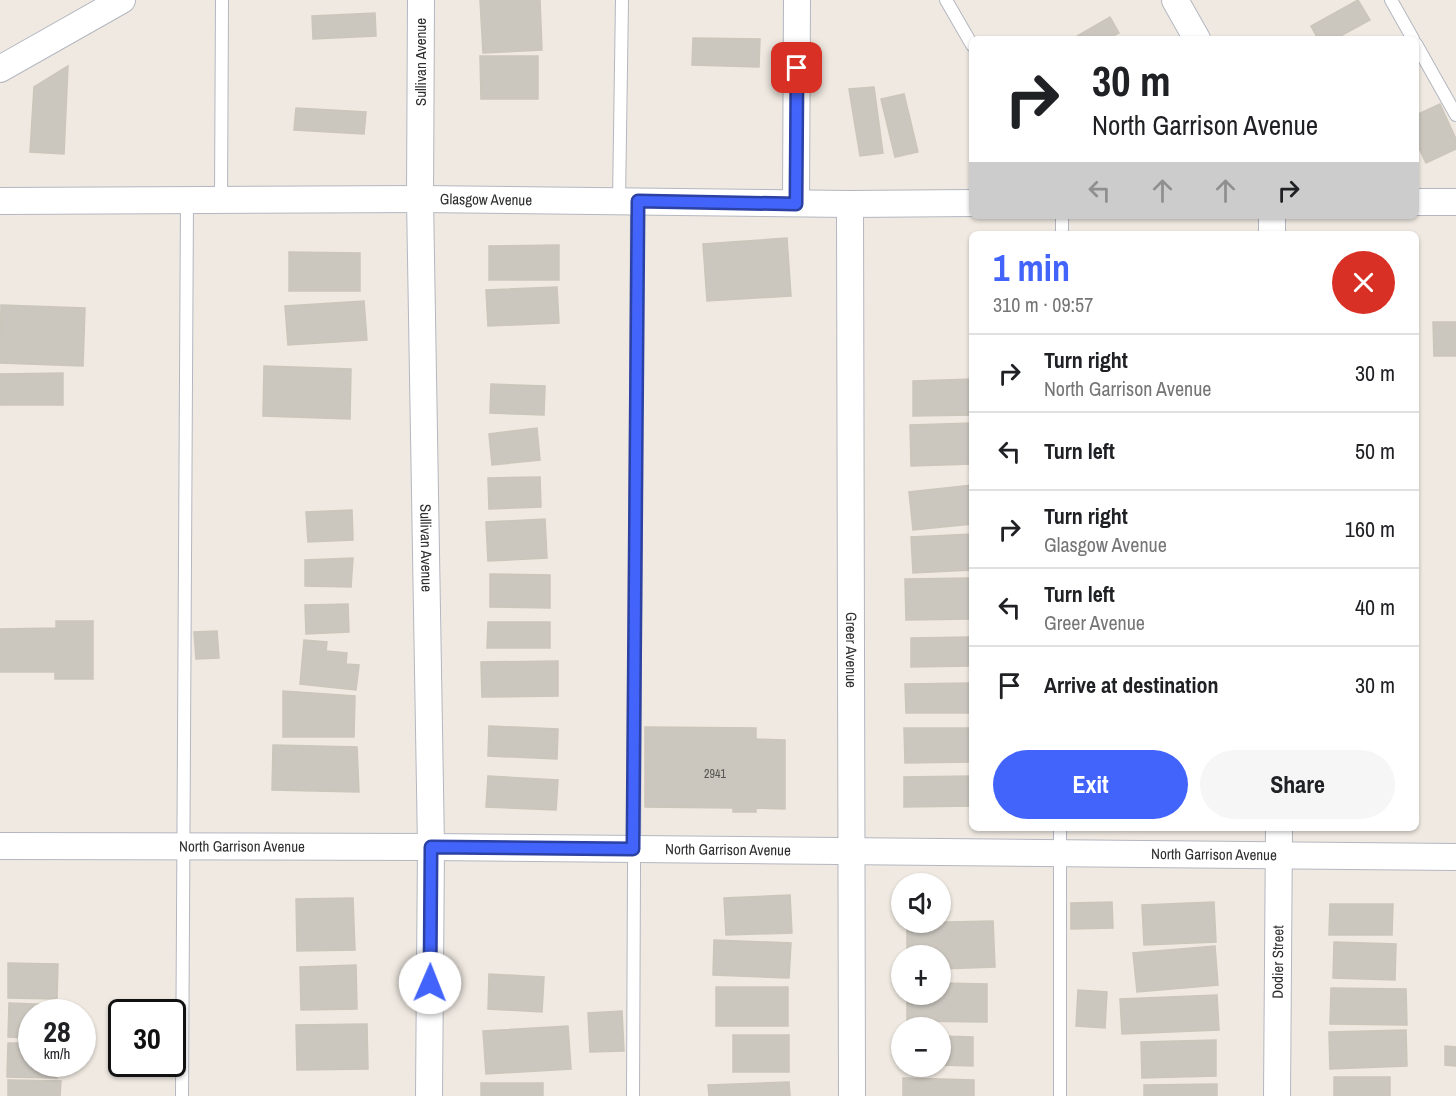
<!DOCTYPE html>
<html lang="en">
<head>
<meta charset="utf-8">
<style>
	:root { --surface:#fff; --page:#f6f6f6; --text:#202124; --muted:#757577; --line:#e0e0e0; --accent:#4264fb }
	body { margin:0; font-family:"Archivo Narrow",sans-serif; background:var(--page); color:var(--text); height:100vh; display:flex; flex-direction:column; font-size:22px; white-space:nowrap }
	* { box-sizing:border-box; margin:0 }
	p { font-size:20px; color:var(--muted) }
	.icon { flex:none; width:33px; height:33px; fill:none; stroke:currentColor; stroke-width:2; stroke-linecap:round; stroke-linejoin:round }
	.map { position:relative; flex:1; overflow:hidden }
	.panel { position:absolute; left:969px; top:231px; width:450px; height:600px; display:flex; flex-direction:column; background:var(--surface); border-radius:9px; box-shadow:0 2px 4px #0004 }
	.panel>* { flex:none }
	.top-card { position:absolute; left:969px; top:36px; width:450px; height:183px; border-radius:9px; box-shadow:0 2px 4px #0004; background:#fff; color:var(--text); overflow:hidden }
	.tools { position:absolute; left:891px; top:873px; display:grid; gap:12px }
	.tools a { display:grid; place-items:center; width:60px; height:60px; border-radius:50%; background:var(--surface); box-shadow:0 2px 4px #0004; font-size:30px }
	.speed { position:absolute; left:18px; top:999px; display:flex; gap:12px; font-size:30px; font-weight:700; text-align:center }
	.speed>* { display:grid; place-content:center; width:78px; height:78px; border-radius:50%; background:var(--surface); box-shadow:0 2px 4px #0004; line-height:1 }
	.speed small { font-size:15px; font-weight:400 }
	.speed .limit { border:3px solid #111; border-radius:9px; background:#fff; color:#111 }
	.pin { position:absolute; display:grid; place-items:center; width:51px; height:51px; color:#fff; margin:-26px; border-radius:12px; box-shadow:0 3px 9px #0006 }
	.me { position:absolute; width:66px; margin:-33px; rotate:1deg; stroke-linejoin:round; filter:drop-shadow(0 0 4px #0008) }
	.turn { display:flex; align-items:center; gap:21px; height:126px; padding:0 24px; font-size:27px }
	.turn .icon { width:78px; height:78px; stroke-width:2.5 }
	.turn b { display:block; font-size:42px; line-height:51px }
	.lanes { display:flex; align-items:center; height:57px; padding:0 24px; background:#0003; justify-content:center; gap:30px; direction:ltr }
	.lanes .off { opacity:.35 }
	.round { display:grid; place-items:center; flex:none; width:63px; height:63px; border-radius:32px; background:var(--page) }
	.summary { display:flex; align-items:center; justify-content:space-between; height:102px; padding:0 24px }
	h1 { font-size:36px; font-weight:700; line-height:45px; color:var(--accent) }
	.button { display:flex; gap:12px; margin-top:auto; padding:12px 24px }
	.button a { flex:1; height:69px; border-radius:36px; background:var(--accent); color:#fff; font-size:24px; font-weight:700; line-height:69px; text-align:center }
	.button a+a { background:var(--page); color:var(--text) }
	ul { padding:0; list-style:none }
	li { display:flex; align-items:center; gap:18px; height:78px; padding:0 24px; border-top:2px solid var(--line) }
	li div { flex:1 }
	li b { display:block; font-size:22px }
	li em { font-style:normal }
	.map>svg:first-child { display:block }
</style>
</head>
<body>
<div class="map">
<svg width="1456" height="1096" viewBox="0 0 1456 1096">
	<rect width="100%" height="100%" fill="#efe9e1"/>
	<g fill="#cbc7bf" stroke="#cbc5ba" stroke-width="1.5">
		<path d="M480,0h60l2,50 -59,3z"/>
		<path d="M1358,0l12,20 -35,19h-17l-7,-13z"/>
		<path d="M375,13l1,23 -63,3 -1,-23z"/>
		<path d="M1110,17l9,16 -11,6h-36z"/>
		<path d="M693,38l67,1 -1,28 -67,-2z"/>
		<path d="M480,56h58v43h-57z"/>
		<path d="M68,66l-4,88 -34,-2 4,-65z"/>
		<path d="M874,87l9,66 -23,3 -11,-67z"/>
		<path d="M904,94l14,58 -23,5 -14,-58z"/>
		<path d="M1440,104l16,35v10l-30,14 -8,-17 -2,1v-32z"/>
		<path d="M296,108l70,4 -2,22 -70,-4z"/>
		<path d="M787,238l4,58 -84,5 -4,-57z"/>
		<path d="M559,245v35h-70v-34z"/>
		<path d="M289,252l71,1v38h-71z"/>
		<path d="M557,287l2,36 -71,3 -2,-36z"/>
		<path d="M364,301l3,39 -79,5 -3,-39z"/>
		<path d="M1,305l84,3 -2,58 -83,-3z"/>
		<path d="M1433,322h23v34h-22z"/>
		<path d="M264,366l87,3 -1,50 -87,-3z"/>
		<path d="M63,373v32h-63v-31z"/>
		<path d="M972,379v36l-59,1v-35z"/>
		<path d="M491,384l54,2 -1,29 -54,-2z"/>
		<path d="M972,423v41l-61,2 -1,-41z"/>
		<path d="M537,428l3,32 -48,5 -3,-31z"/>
		<path d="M540,477l1,30 -52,2 -1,-31z"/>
		<path d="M972,485v39l-59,6 -4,-38z"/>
		<path d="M352,510l1,30 -45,2 -2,-30z"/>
		<path d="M545,519l2,39 -59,3 -2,-39z"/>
		<path d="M972,534v36l-59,3 -2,-36z"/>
		<path d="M353,558l-2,29 -46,-1v-26z"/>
		<path d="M490,574l60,1v33l-60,-1z"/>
		<path d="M972,578v41l-66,1 -1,-41z"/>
		<path d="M348,604l1,28 -43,2 -1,-29z"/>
		<path d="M56,621h37v58h-38v-7h-55v-43l56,-1z"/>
		<path d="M488,622h62v26h-63z"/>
		<path d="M217,631l2,27 -23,1 -2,-27z"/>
		<path d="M970,637v29l-59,1v-29z"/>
		<path d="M304,640l23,2 -1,9 21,2 -1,11 13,1 -3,25 -56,-6z"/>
		<path d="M558,661v35l-76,1 -1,-35z"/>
		<path d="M970,683v30h-64l-1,-29z"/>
		<path d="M283,691l72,5 -1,41h-71z"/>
		<path d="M489,726l69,3 -1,30 -69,-3z"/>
		<path d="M645,727l111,1v11l29,1v69l-29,-1v4h-23v-4l-88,-1z"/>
		<path d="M904,728h67v34l-66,1z"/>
		<path d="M273,745l84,2 2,45 -87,-2z"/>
		<path d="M488,776l70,4 -2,30 -70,-3z"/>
		<path d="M972,776v30l-68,1v-30z"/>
		<path d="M790,895l2,38 -66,2 -2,-37z"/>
		<path d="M353,898l2,52 -58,1 -1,-52z"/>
		<path d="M1112,902l1,26 -42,1v-26z"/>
		<path d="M1214,902l2,40 -72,3 -2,-40z"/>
		<path d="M1330,904h63l-1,31h-63z"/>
		<path d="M993,921l2,46 -55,2v-13h-33v-33z"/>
		<path d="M714,940l77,3 -2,35 -76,-3z"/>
		<path d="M1334,942l62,2 -1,36 -62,-2z"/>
		<path d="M1215,946l3,39 -81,7 -4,-39z"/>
		<path d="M8,963l50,1 -1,35 -49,-1z"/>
		<path d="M356,965l1,44 -56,1 -1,-43z"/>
		<path d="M489,974l55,3 -2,35 -54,-3z"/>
		<path d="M940,983l47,1v38l-80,-1v-27h33z"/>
		<rect x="716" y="987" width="72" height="39"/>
		<path d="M1331,988l75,1 1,36 -77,-1z"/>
		<path d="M1078,990l29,2 -2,36 -29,-2z"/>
		<path d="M1217,995l2,35 -97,4 -2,-35z"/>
		<rect x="135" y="1000" width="29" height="12"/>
		<path d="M9,1003l49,2v7h-26v26l-24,-1z"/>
		<path d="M622,1011l2,40 -34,1 -2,-39z"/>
		<path d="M367,1024l1,45 -71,1 -1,-45z"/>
		<path d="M568,1026l3,43 -85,5 -3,-43z"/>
		<path d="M1406,1030l1,36 -77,3 -1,-37z"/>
		<rect x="733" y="1035" width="56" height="37"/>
		<path d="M940,1036l33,1v29l-33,-1z"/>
		<path d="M1216,1040v36l-74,2 -1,-36z"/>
		<path d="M8,1043h24v21h25v14l-50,-1z"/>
		<path d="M1445,1046l11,1v19l-11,-1z"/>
		<rect x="1334" y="1077" width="56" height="19"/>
		<path d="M903,1078l71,2v16h-71z"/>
		<path d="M8,1080l53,1 -1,15h-52z"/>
		<path d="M789,1082l1,14h-81l-1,-11z"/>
		<rect x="481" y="1083" width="62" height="13"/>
		<path d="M1217,1084v12h-73v-11z"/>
	</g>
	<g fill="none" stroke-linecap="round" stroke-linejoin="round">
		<defs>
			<g id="lane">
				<path d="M946,0l26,45"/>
				<path d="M1391,0l22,39"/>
				<path d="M1416,44l40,71"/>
				<path d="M221,200l1,-200"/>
				<path d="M619,201l3,-201"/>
				<path d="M1062,234v-18"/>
				<path d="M1060,828v268"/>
				<path d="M182,1096l5,-896"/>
				<path d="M633,1096l4,-895"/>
			</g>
			<g id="street">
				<path id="s1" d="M421,0l-1,199 11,648 -2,249"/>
				<path d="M1175,0l22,39"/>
				<path d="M0,69l122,-69"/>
				<path id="s2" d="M0,201l420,-2 430,5 122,-1"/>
				<path d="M1416,202h40"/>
				<path d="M796,203l1,-203"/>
				<path id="s3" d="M850,204l2,892"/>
				<path d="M1272,216v18"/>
				<path id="s4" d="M0,846l431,1 1025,10"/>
				<path id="s5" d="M1277,1096l2,-268"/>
			</g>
		</defs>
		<use href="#lane" stroke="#b4b7c1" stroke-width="14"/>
		<use href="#street" stroke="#b4b7c1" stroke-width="28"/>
		<use href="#lane" stroke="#fff" stroke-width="12"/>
		<use href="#street" stroke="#fff" stroke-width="26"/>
	</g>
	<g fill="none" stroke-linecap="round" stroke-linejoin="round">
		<defs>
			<path id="route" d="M430,983l1,-136 202,2 5,-648 158,3 1,-136"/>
		</defs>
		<use href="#route" stroke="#2b41a3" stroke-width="15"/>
		<use href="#route" stroke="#4264fb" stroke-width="10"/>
	</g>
	<g text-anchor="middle" stroke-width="4.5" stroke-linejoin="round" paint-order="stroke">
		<g font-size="12" fill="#555452">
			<text x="715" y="778">2941</text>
		</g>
		<g font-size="15" fill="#2e2e2e" stroke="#fff">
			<text transform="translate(421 62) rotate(-90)" y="5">Sullivan Avenue</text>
			<text dy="5" stroke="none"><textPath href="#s2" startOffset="486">Glasgow Avenue</textPath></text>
			<text dy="5" stroke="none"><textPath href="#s1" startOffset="548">Sullivan Avenue</textPath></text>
			<text dy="5" stroke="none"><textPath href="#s3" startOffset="446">Greer Avenue</textPath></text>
			<text dy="5" stroke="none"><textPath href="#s4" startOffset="242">North Garrison Avenue</textPath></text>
			<text dy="5" stroke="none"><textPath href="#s4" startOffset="728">North Garrison Avenue</textPath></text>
			<text dy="5" stroke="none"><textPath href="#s4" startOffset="1214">North Garrison Avenue</textPath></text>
			<text dy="5" stroke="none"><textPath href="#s5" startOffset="134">Dodier Street</textPath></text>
		</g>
	</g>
</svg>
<div class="tools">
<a><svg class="icon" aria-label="sound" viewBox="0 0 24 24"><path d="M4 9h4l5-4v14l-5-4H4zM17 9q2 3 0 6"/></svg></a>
<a>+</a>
<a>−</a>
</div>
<div class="speed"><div>28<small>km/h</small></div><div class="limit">30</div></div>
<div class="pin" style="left:797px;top:68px;background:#d93025"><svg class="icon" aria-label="arrive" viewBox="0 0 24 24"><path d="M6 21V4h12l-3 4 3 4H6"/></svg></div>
<svg class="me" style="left:430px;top:983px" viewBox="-20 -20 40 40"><circle r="19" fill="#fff"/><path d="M0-13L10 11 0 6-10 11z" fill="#4264fb"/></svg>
<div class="top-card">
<div class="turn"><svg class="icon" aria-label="right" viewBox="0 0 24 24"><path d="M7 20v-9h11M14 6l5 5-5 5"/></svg><div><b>30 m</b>North Garrison Avenue</div></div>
<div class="lanes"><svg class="icon off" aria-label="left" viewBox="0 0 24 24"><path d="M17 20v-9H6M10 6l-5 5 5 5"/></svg><svg class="icon off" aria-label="ahead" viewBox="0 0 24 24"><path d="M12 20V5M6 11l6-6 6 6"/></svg><svg class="icon off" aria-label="ahead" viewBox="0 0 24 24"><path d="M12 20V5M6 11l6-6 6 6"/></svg><svg class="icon" aria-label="right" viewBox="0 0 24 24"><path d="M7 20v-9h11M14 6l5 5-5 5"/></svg></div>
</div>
<section class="panel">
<div class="summary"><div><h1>1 min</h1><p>310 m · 09:57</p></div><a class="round" style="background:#d93025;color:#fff"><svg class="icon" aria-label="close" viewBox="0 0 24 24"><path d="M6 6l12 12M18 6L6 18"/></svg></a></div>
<ul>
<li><svg class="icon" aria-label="right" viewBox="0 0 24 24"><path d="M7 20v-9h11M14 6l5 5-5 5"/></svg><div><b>Turn right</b><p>North Garrison Avenue</p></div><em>30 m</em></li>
<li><svg class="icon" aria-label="left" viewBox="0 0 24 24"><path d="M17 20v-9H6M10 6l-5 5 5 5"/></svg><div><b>Turn left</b></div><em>50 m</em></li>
<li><svg class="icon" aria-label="right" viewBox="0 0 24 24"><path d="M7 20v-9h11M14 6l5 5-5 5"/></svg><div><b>Turn right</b><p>Glasgow Avenue</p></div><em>160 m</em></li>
<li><svg class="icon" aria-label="left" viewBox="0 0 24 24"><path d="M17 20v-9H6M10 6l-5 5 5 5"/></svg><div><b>Turn left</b><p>Greer Avenue</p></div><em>40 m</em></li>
<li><svg class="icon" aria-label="arrive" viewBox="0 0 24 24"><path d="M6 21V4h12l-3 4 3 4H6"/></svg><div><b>Arrive at destination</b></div><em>30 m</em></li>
</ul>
<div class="button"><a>Exit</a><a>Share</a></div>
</section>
</div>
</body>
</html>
